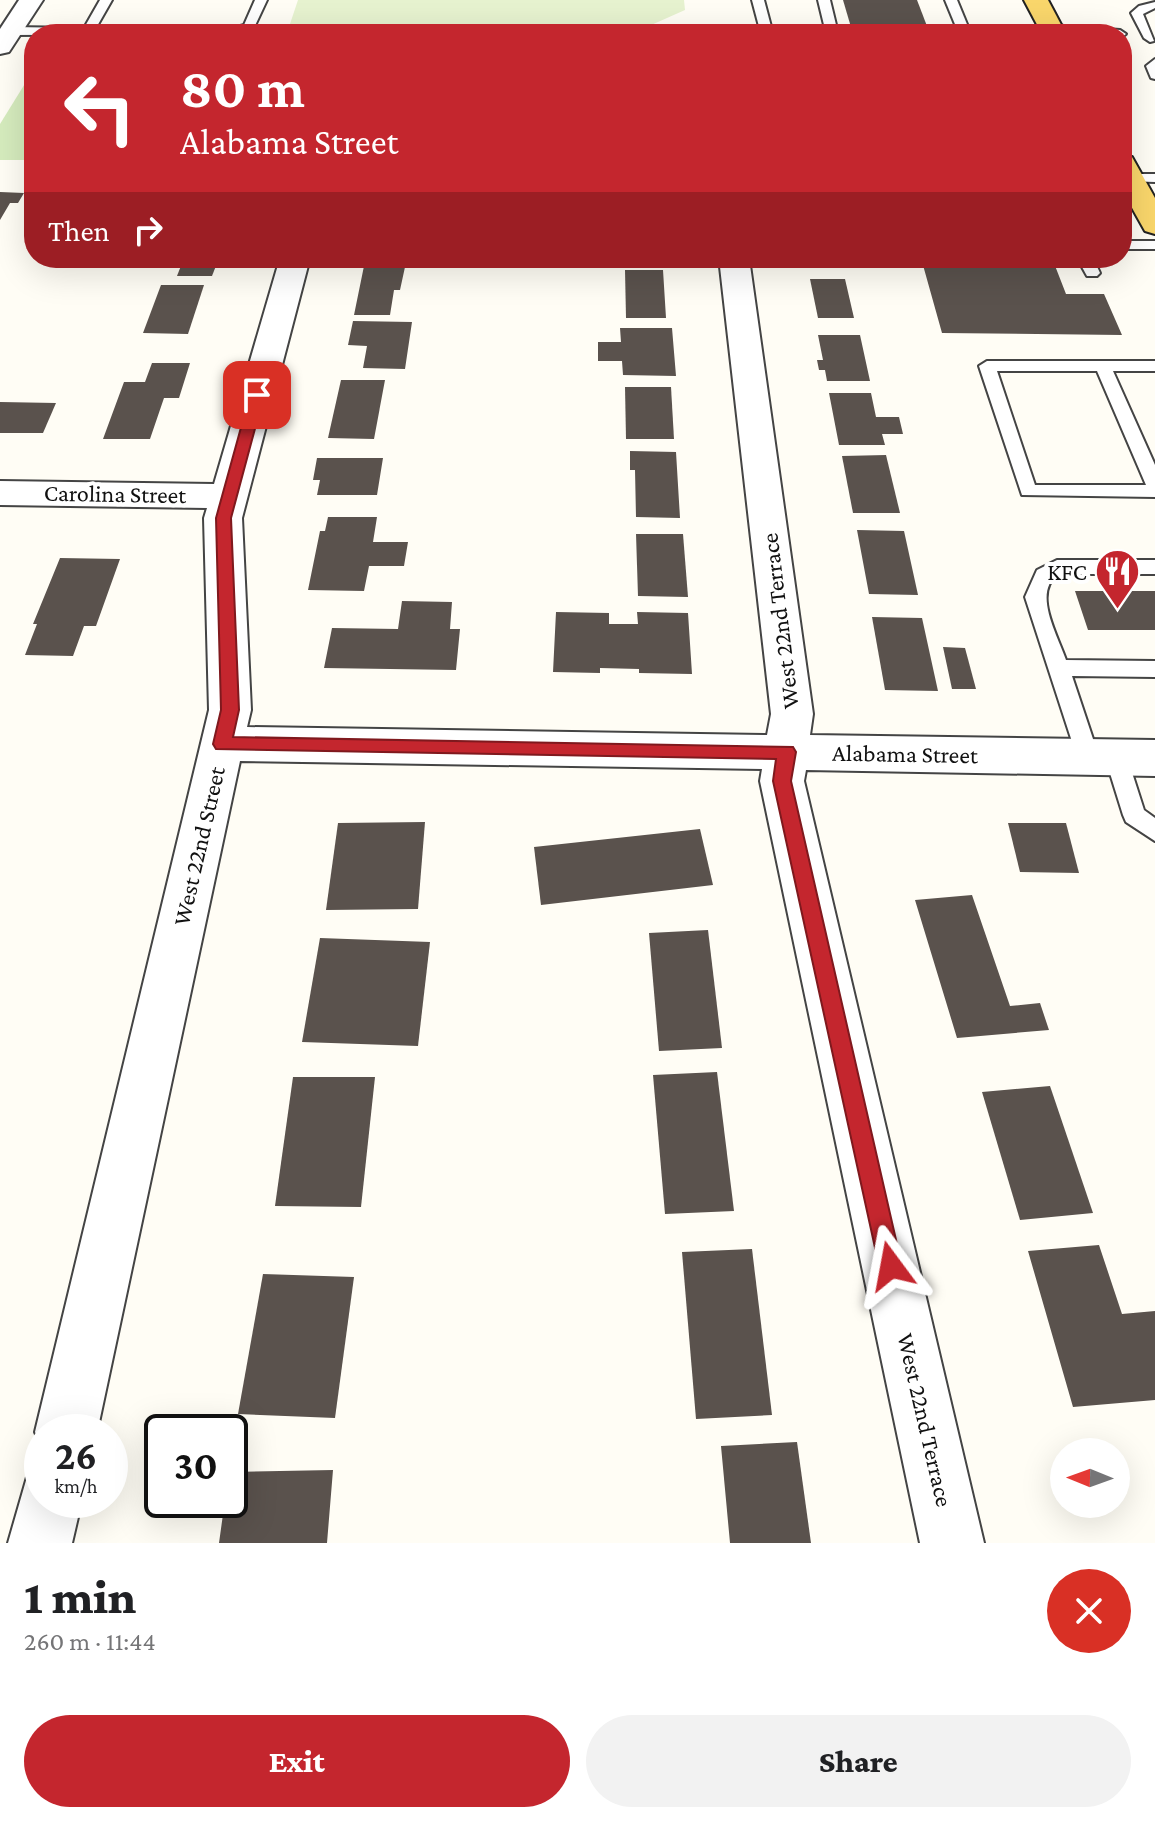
<!DOCTYPE html>
<html lang="en">
<head>
<meta charset="utf-8">
<style>
	:root { --surface:#fff; --page:#f2f2f2; --text:#202124; --muted:#757577; --accent:#c4262e }
	body { margin:0; font-family:"Crimson Pro",serif; background:var(--page); color:var(--text); height:100vh; display:flex; flex-direction:column; font-size:30px; white-space:nowrap }
	* { box-sizing:border-box; margin:0 }
	p { font-size:26px; color:var(--muted) }
	.icon { flex:none; width:44px; height:44px; fill:none; stroke:currentColor; stroke-width:2; stroke-linecap:round; stroke-linejoin:round }
	.map { position:relative; height:1543px; overflow:hidden }
	.panel { display:flex; flex-direction:column; background:var(--surface); flex:1 }
	.panel>* { flex:none }
	.banner { position:absolute; left:24px; top:24px; width:1108px; height:244px; border-radius:32px; box-shadow:0 8px 32px #0002; background:#c4262e; color:#fff; overflow:hidden }
	.needle { width:52px; rotate:271deg }
	.controls { position:absolute; left:1050px; top:1438px; display:grid; gap:16px }
	.controls a { display:grid; place-items:center; width:80px; height:80px; border-radius:50%; background:var(--surface); box-shadow:0 8px 32px #0002; font-size:40px }
	.speed { position:absolute; left:24px; top:1414px; display:flex; gap:16px; font-size:40px; font-weight:700; text-align:center }
	.speed>* { display:grid; place-content:center; width:104px; height:104px; border-radius:50%; background:var(--surface); box-shadow:0 8px 32px #0002; line-height:1 }
	.speed small { font-size:20px; font-weight:400 }
	.speed .limit { border:4px solid #111; border-radius:12px; background:#fff; color:#111 }
	.pin { position:absolute; display:grid; place-items:center; width:68px; height:68px; color:#fff; margin:-34px; border-radius:16px; box-shadow:0 4px 12px #0006 }
	.me { position:absolute; width:88px; margin:-44px; rotate:347deg; stroke-linejoin:round; filter:drop-shadow(0 0 6px #0008) }
	.turn { display:flex; align-items:center; gap:28px; height:168px; padding:0 24px; font-size:36px }
	.turn .icon { width:104px; height:104px; stroke-width:2.5 }
	.turn b { display:block; font-size:56px; line-height:68px }
	.then { display:flex; align-items:center; height:76px; padding:0 24px; background:#0003; gap:16px; font-size:30px }
	.round { display:grid; place-items:center; flex:none; width:84px; height:84px; border-radius:42px; background:var(--page) }
	.summary { display:flex; align-items:center; justify-content:space-between; height:136px; padding:0 24px }
	h1 { font-size:48px; font-weight:800; line-height:60px }
	.primary-button { display:flex; gap:16px; margin-top:auto; padding:16px 24px }
	.primary-button a { flex:1; height:92px; border-radius:48px; background:var(--accent); color:#fff; font-size:32px; font-weight:800; line-height:92px; text-align:center }
	.primary-button a+a { background:var(--page); color:var(--text) }
	.map>svg:first-child { display:block }
</style>
</head>
<body>
<div class="map">
<svg width="1155" height="1543" viewBox="0 0 1155 1543">
	<rect width="100%" height="100%" fill="#fffdf5"/>
	<path fill="#d5ebbd" d="M34,69v91h-34v-36z"/>
	<path fill="#e6f2cf" d="M298,0h386l1,10 -36,16 -359,-2z"/>
	<g fill="#5a524d">
		<path d="M843,0h74l13,34h-77z"/>
		<path d="M543,25h54l1,6h-55z"/>
		<path d="M0,192l24,1 -6,10h-8l-10,17z"/>
		<path d="M184,258h35l-7,18h-35z"/>
		<path d="M627,258h36l1,5h-37z"/>
		<path d="M921,258h131l14,36h38l18,41 -180,-2z"/>
		<path d="M364,266l41,1 -5,23h-6l-4,25h-36z"/>
		<path d="M625,270h38l3,48h-40z"/>
		<path d="M810,279h35l9,39h-36z"/>
		<path d="M161,285h43l-16,49 -45,-1z"/>
		<path d="M353,321l59,1 -7,47 -42,-1 4,-22 -19,-1z"/>
		<path d="M620,328h52l4,48 -53,-1 -1,-14h-24v-19h23z"/>
		<path d="M818,335h42l10,46h-43l-2,-11h-6l-2,-10h6z"/>
		<path d="M152,363h38l-11,35h-15l-14,41h-47l21,-57h21z"/>
		<path d="M341,380h44l-11,59 -46,-1z"/>
		<path d="M625,387h46l3,52h-48z"/>
		<path d="M829,393h42l5,24h23l4,17h-21l3,11h-46z"/>
		<path d="M0,402l56,1 -13,30h-43z"/>
		<path d="M630,451l46,1 4,66 -44,-1 -1,-47h-5z"/>
		<path d="M886,455l14,58h-47l-11,-57z"/>
		<path d="M317,458h66l-6,37h-60l3,-15h-7z"/>
		<path d="M328,517h49l-4,25h35l-4,24h-35l-5,25 -56,-1 12,-59h5z"/>
		<path d="M857,530l47,1 14,64 -49,-1z"/>
		<path d="M636,534h47l5,63 -50,-1z"/>
		<path d="M60,558l60,1 -24,67h-12l-11,30 -48,-1 12,-31h-4z"/>
		<path d="M1075,591h80v39h-67z"/>
		<path d="M402,601l50,1 -2,27h10l-4,41 -132,-2 8,-40 66,1z"/>
		<path d="M556,612l53,1v11h29l-1,-12 51,1 4,61 -53,-1v-4l-39,-1v5l-47,-1z"/>
		<path d="M872,617l50,1 16,73 -53,-1z"/>
		<path d="M943,647l22,1 11,41h-24z"/>
		<path d="M425,822l-7,87 -92,1 12,-87z"/>
		<path d="M1008,823h58l13,50 -59,-1z"/>
		<path d="M700,829l13,56 -172,20 -7,-58z"/>
		<path d="M972,895l38,111 30,-3 9,27 -92,8 -42,-138z"/>
		<path d="M708,930l14,118 -63,3 -10,-118z"/>
		<path d="M320,938l110,4 -12,104 -116,-4z"/>
		<path d="M717,1072l17,139 -69,3 -12,-139z"/>
		<path d="M293,1077h82l-14,130 -86,-1z"/>
		<path d="M1050,1086l43,127 -73,7 -38,-128z"/>
		<path d="M1099,1245l23,69 33,-3v89l-82,7 -45,-156z"/>
		<path d="M752,1249l20,166 -76,4 -14,-167z"/>
		<path d="M263,1274l91,3 -19,141 -97,-4z"/>
		<path d="M797,1442l14,101h-81l-9,-97z"/>
		<path d="M333,1470l-6,73h-108l6,-43h5v-28z"/>
	</g>
	<g fill="none" stroke-linecap="round" stroke-linejoin="round">
		<defs>
			<g id="lane">
				<path d="M100,0h12l-16,28h137l11,-3 11,-25h12l-14,30 -13,4 -230,1 -6,-4 6,-4 74,1z"/>
				<path d="M752,0h12l9,34h-12z"/>
				<path d="M818,0h12l7,29 -2,5h-12l2,-5z"/>
				<path d="M945,0h12l14,34h-12z"/>
				<path d="M1155,2v6l-12,6 11,27 -4,1 -6,-4 -13,-25 8,-7z"/>
				<path d="M1051,25l69,5 6,4 -4,3v-3l-75,-2 -2,-3z"/>
				<path d="M1155,59v20l-4,-1 -5,-12z"/>
				<path d="M1130,174h25v8l-30,-1v-6z"/>
				<rect x="1122" y="241" width="33" height="8"/>
				<path d="M1077,258h16l7,15 -3,3h-10z"/>
				<path d="M987,361h168v10h-42l42,94v32l-133,-2 -43,-129zM997,371h100l49,114h-111z"/>
				<path d="M1057,560h98v14h-96c-28,17 -1,62 7,86l89,1v16l-83,-1 27,81 -3,6 -8,3 -8,-3 -3,-6 -52,-160 12,-27z"/>
				<path d="M1116,748l8,3 3,6 17,53 11,8v23l-29,-19 -3,-7 -18,-58 3,-6z"/>
			</g>
			<g id="street">
				<path d="M19,0h24l-34,52 -9,2v-25z"/>
				<path d="M280,258h30l-68,260 9,192 -4,17 520,8 4,-21 -52,-456h30l64,456 -3,21 345,5v36l-349,-6 -2,11 180,762h-64l-160,-762 2,-12 -522,-8 -143,671h-55v17l-7,-17 174,-722 -5,-192 3,-10 -207,-3v-24l214,3z"/>
				<path d="M42,1471v29h40l-10,43h-64l19,-66z"/>
			</g>
			<g id="primary">
				<path d="M1024,0h24l18,34h-24z"/>
				<path d="M1122,155l10,2 23,41v36l-10,-3 -23,-41z"/>
			</g>
		</defs>
		<use href="#lane" stroke="#444" stroke-width="4"/>
		<use href="#street" stroke="#444" stroke-width="4"/>
		<use href="#primary" stroke="#222" stroke-width="4"/>
		<use href="#lane" fill="#fff" fill-rule="evenodd"/>
		<use href="#street" fill="#fff" fill-rule="evenodd"/>
		<use href="#primary" fill="#f9d66b" fill-rule="evenodd"/>
	</g>
	<path fill="#c4262e" stroke="#7f191e" stroke-width="2" d="M257,391l7,4 -33,123 8,192 -6,27 560,10 3,5 -5,29 111,485 -3,9 -8,3 -9,-3 -3,-9 -106,-485 3,-22 -560,-10 -3,-5 8,-34 -5,-192 34,-123z"/>
	<defs>
		<symbol id="restaurant-pin" viewBox="-11 -11 22 30"><path d="M0 17L-7.5 6A9.5 9.5 0 1 1 7.5 6Z" fill="#c4262e" stroke="#fff"/><path d="M-5-6h1v4h1v-4h1v4h1v-4h1v5L-1.5 .5V6h-2V.5L-5-1ZM5-6V6H3V1.5H1.5Q1.5-4 5-6Z" fill="#fff"/></symbol>
	</defs>
	<g fill-rule="evenodd">
		<use href="#restaurant-pin" x="1092" y="546" width="51" height="69"/>
	</g>
	<g text-anchor="middle" stroke-width="8" stroke-linejoin="round" paint-order="stroke">
		<g font-size="24" fill="#111" stroke="#fff">
			<text transform="translate(115 494) rotate(1)" y="8">Carolina Street</text>
			<text transform="translate(780 621) rotate(-97)" y="8">West 22nd Terrace</text>
			<text transform="translate(905 754) rotate(1)" y="8">Alabama Street</text>
			<text transform="translate(199 846) rotate(-77)" y="8">West 22nd Street</text>
			<text transform="translate(925 1420) rotate(77)" y="8">West 22nd Terrace</text>
		</g>
		<g font-size="24" fill="#111" stroke="#fff" text-anchor="end">
			<text x="1087" y="580">KFC</text>
		</g>
	</g>
</svg>
<div class="controls">
<a><svg class="needle" viewBox="-14 -14 28 28"><path d="M0-13l5 13h-10z" fill="#e53935"/><path d="M0 13l5-13h-10z" fill="#757577"/></svg></a>
</div>
<div class="speed"><div>26<small>km/h</small></div><div class="limit">30</div></div>
<div class="pin" style="left:257px;top:395px;background:#d93025"><svg class="icon" aria-label="arrive" viewBox="0 0 24 24"><path d="M6 21V4h12l-3 4 3 4H6"/></svg></div>
<svg class="me" style="left:891px;top:1266px" viewBox="-20 -20 40 40"><path d="M0-17L14 15 0 8-14 15z" fill="#c4262e" stroke="#fff" stroke-width="4"/></svg>
<div class="banner">
<div class="turn"><svg class="icon" aria-label="left" viewBox="0 0 24 24"><path d="M17 20v-9H6M10 6l-5 5 5 5"/></svg><div><b>80 m</b>Alabama Street</div></div>
<div class="then">Then<svg class="icon" aria-label="right" viewBox="0 0 24 24"><path d="M7 20v-9h11M14 6l5 5-5 5"/></svg></div>
</div>
</div>
<section class="panel">
<div class="summary"><div><h1>1 min</h1><p>260 m · 11:44</p></div><a class="round" style="background:#d93025;color:#fff"><svg class="icon" aria-label="close" viewBox="0 0 24 24"><path d="M6 6l12 12M18 6L6 18"/></svg></a></div>
<div class="primary-button"><a>Exit</a><a>Share</a></div>
</section>
</body>
</html>
